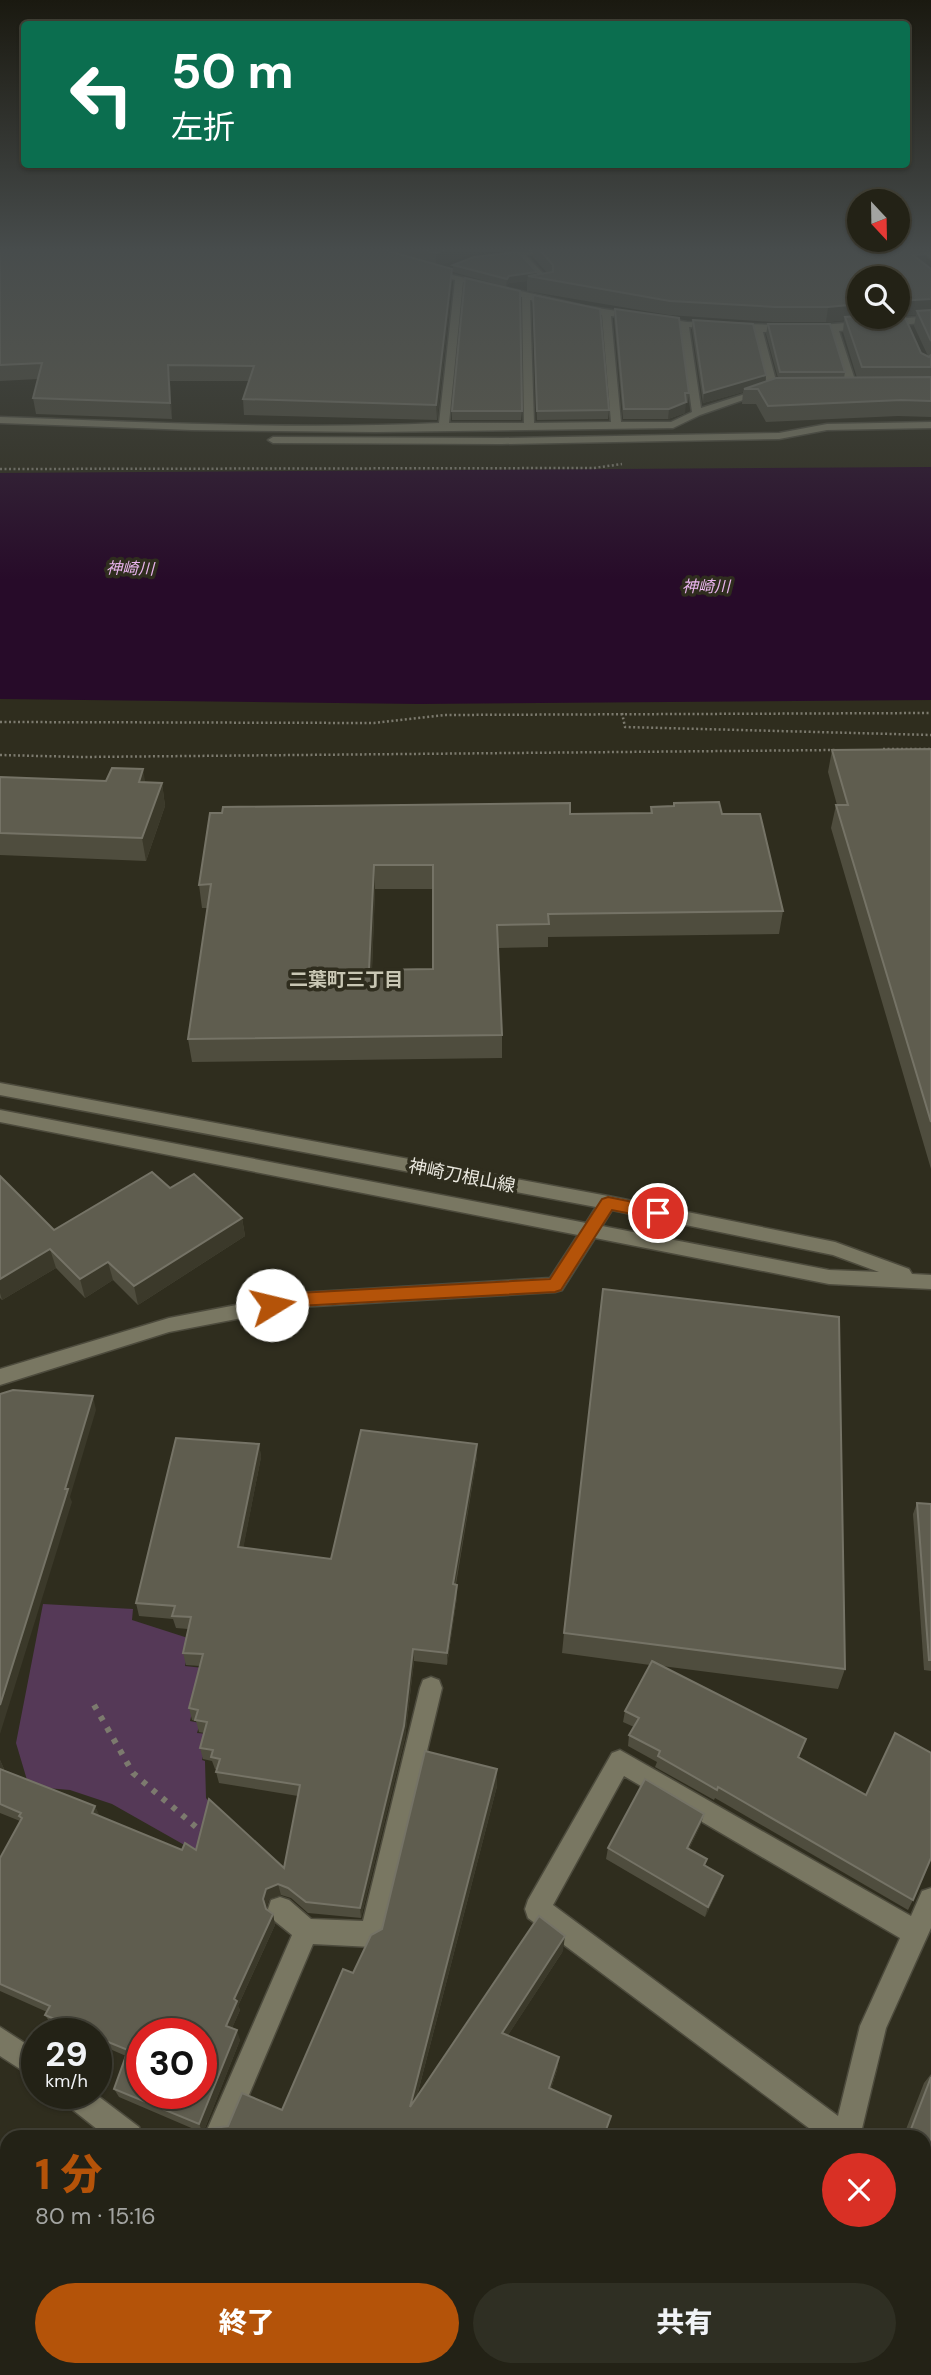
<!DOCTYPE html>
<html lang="ja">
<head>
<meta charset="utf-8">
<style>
	:root { --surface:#232216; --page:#2f2f23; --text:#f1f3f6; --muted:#a3a4a1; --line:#403f35; --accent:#b45309 }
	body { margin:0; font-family:"DM Sans","Noto Sans JP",sans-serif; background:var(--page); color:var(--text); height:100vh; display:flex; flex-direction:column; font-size:26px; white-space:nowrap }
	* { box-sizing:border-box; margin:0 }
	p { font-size:23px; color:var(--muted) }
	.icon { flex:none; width:38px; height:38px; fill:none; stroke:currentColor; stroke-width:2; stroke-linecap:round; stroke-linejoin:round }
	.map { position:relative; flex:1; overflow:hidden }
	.panel { position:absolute; left:0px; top:2130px; width:931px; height:247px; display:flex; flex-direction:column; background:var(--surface); border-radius:21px 21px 0 0; box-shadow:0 2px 5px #0004,0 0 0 2px var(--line) }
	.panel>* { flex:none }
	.hud { position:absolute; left:21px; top:21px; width:889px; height:147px; border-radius:7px; box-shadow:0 2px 5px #0004,0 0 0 2px var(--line); background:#0b6e4f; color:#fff; overflow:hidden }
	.needle { width:46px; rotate:158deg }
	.fabs { position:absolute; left:847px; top:189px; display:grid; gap:14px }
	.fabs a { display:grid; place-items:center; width:63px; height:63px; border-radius:50%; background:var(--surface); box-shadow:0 2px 5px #0004,0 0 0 2px var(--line); font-size:35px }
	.speed { position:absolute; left:21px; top:2018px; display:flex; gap:14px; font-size:35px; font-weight:700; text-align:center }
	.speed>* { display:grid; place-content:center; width:91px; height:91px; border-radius:50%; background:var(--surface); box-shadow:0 2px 5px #0004,0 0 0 2px var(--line); line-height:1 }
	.speed small { font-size:18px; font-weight:400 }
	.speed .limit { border:10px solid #d22; background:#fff; color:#111 }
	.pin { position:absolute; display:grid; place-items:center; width:60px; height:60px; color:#fff; margin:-30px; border:4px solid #fff; border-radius:50%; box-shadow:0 2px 7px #0007 }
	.me { position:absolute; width:77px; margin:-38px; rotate:81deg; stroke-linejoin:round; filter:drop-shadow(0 0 5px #0008) }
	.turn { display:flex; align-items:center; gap:24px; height:147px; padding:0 35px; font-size:32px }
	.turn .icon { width:91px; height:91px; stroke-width:2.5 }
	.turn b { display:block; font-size:49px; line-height:60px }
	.round { display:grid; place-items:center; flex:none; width:74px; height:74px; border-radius:37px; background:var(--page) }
	.head { display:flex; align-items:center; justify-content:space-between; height:119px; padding:0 35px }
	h1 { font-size:42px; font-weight:800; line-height:52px; color:var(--accent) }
	.cta { display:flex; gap:14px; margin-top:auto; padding:14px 35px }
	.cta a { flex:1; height:80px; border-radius:42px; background:var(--accent); color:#fff; font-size:28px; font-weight:800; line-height:80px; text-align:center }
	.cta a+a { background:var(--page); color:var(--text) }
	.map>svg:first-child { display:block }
</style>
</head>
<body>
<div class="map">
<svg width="931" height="2375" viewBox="0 0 931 2375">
	<rect width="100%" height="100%" fill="#2f2d1e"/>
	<path fill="#553957" d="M43,1604l90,5 -1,11 59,19 -6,27 18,2 -13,53 10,2 -3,10 12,1 -7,26 3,1 1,37 22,27 -33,26 -83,-47 -42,-14 -35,-3 -8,-7 -11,-37z"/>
	<path fill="#270b29" d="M931,467v233l-512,4 -419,-5v-226z"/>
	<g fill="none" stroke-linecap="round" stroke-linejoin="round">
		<defs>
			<g id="minor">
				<path d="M547,247h9l3,3 -33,5 26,28 -16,5 -3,-5 9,-2 -24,-25 -21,1 -4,-2z"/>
				<path d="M917,247h9l5,5v7z"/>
				<path d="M427,269l158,37 102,16 122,4 122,-10v6l-92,9 19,58 -5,3 -5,-3 -18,-58 -67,1 15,56 -5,3 -5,-3 -14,-57 -65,-4 12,81 60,-19 8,2 -69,24 -27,13 -297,4 -184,-2 -192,-7v-6c146,5 293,13 439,6l16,-143 -28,-7zM463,282l59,15 2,126h-75zM530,300l72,15 9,107 -77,1zM611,316l69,10 12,86 -21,10h-50z"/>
				<path d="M931,422v6l-104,2 -48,9 -277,5 -229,-1 -5,-3 5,-3 229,1 277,-5 48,-9z"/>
				<path d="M0,1083l608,113 227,46 74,27 3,5 19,1v14l-102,-5 -234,-46 -33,52 -7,2 -257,15 -129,25 -169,53v-16l169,-51 129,-25 252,-15 28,-43 -578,-113v-12l586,113 10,-16 -596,-112zM612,1210l221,45 46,17 -50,-2 -227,-44z"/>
				<path d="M431,1677l8,3 3,8 -61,255 -9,4 -59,-3 -82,193h-27l88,-202 -21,-17 -3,-9 3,-9 9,-3 9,3 22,19 52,2 57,-233 3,-8z"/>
				<path d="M620,1750l291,166 11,-25 9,-3v40l-45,100 -26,109h-39l-293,-219 -3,-9 3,-9 84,-147zM624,1776l276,162 -40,88 -22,90 -285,-211z"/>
				<path d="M0,2027l37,24v29l-37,-24z"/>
				<path d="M59,2093h35l45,34 3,10h-35l-44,-35z"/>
				<path d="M79,2370h31l-2,5h-32z"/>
				<path d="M301,2370h30l-2,5h-30z"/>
				<path d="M449,2370h38l3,5h-39z"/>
				<path d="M802,2370h30l-1,5h-30z"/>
			</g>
		</defs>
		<use href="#minor" stroke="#4d4b3d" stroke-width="3"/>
		<g stroke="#7c7a6e" stroke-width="2.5" stroke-dasharray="2 2.5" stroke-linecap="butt">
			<path d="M0,469l594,-1 28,-4"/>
			<path d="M622,713l3,14 306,8"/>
			<path d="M0,722l374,1 70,-8 487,-2"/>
			<path d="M883,749h48"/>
			<path d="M0,755l82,2 754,-7"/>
		</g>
		<path stroke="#7c7a6e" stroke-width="6" stroke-dasharray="5 8" stroke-linecap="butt" d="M94,1705l39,68 70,60"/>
		<use href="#minor" fill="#797762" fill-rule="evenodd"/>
	</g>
	<g fill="#4f4d3e" fill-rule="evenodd">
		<path d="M0,247h923l-1,4 5,3 -2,10 6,5v148l-33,-1 -132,6 -10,-18h-14l1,-12 -40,11 -11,-73 1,-10 73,55 -1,7 13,-4 -12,-44 2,-10 77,48 -1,6h13l-14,-46 1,-12 -18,2h-53l-104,-7 -142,-24v-10l-18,2 -3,4 -53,-15v-7l84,10 10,-2 -14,-16v-10l-62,7 -30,11 11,18 -15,137 -193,-5 -1,-16 6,-18h-79l2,38 -136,-5 -3,-16 5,-19 -38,2zM904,315h12l-2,11 14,30 -7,-3z"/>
		<path d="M533,303l76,107 -1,9 -71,1z"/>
		<path d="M615,309l74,84 -1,10h-3v10l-17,6h-45l-9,-100z"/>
		<path d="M452,411h70l-1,9h-69z"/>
		<path d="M931,749v420l-100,-341 5,-23h1l-9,-33 4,-22z"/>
		<path d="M0,777l162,6 3,23 -19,55 -146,-6z"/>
		<path d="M674,803l48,11 61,97 -4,23 -231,3v10l-50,1 4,87v23l-310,4 -4,-23 19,-131h-5l-3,-23 371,-71 80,-1 1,-6 22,-1zM375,889h58v80l-61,1z"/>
		<path d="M0,1176l54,54 116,-42 72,30 3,18 -107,69 -25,-25 -28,18 -29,-30 -54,32 -2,-2z"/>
		<path d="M259,1444l2,13 -18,91 88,11 146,-115v13l-21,127 1,13 -10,68 -33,-4 -9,77 -44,180 -53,-5 -17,-15 -10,-3 -12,4 -3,9 7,6 2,11 -37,81 2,4 -8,18 8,12 -37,93 -84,-36 -5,-8 12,-33 -30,-13v-9h-23l-22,-10 -6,-9 2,-3 -47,-21v-133l20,-37 -20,-8v-53l4,9v1l91,36 4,10 83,34h14l88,18 14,-72 -79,-13 -3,-11 1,-3h-2l-3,-8 -9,-2 -3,-11 4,-15 -5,-1 -3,-11 -4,-1 -3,-12 11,-42 -14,-1 -3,-12 5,-24 -12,-1 -3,-9 -34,-3 -3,-13z"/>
		<path d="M917,1503l14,1v167l-7,-1 -11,-156z"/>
		<path d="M564,1633l281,36 -7,20 -176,-23 144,73 -7,18 114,143 -5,10 -193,-112 -1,2 -59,-33 2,-5 -29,-16 1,-11 5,-8 -11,-5 2,-11 25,-46 -88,-12z"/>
		<path d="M497,1769v17l-80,310 146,-145 -55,84 51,22 -2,13 -6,19 56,41 15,7h-404l-4,-9 14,-2 54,-16 71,-137 29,-44z"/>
		<path d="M701,1824l-12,25 18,10 -2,6 15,21 -15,31 -99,-58 2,-11z"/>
		<path d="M931,2074v195l-7,-4v-128h-21l21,-54z"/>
	</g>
	<g fill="#3b392a">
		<path d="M452,247h81l-62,7 -35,13v-14z"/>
		<path d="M916,247h7l-1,8 5,-1 -3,14 -13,2z"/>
		<path d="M452,269v14l-15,137 -1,-15z"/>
		<path d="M537,272v6l-9,-2 -1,5 -18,2 -3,4 1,-8 2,-3z"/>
		<path d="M931,299v14l-14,-2 -1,4 -18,1v-15z"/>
		<path d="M859,304v13h-14l-1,3 -18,2 2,-15z"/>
		<path d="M168,365l2,16 2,38 -2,-16z"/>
		<path d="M766,375l-1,10 -21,4 -1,3 -40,11 1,-10z"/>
		<path d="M686,402l-1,11 -17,6 1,-10z"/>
		<path d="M143,769l4,23 -8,-10z"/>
		<path d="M162,783l3,23 -19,55 -4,-23z"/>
		<path d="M374,865l1,24 -4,104 -2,-23z"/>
		<path d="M242,1218l3,18 -107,69 -4,-19z"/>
		<path d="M50,1249l6,19 -54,32 -2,-7v-14z"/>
		<path d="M108,1262l5,18 -28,18 -5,-19z"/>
		<path d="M93,1396l3,14 -26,87 2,5 -72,232v-29z"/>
		<path d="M259,1444l2,13 -20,103 -3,-13z"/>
		<path d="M477,1444v13l-24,140v-13z"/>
		<path d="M457,1585v12l-10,68v-12z"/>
		<path d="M413,1649l1,12 -9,77 -44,180 -1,-10z"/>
		<path d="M0,1760l4,9 -4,7z"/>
		<path d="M497,1769v17l-86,333 -1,-12z"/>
		<path d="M95,1806l5,11 -8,-4z"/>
		<path d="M704,1814l-3,10 -17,35 3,-11z"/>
		<path d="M723,1876l-3,10 -15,31 3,-10z"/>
		<path d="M278,1884l3,11 -12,4 -3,11 -3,-11 3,-10z"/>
		<path d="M273,1914l2,11 -37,81 2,4 -11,25 -3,-9 8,-27z"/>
		<path d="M565,1936l-2,15 -62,95 1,-13z"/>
		<path d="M237,2030l3,10 -37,93 -4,-9z"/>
		<path d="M559,2057l-2,13 -10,31 2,-13z"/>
		<path d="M274,2370h5l-2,5h-6z"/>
	</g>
	<g fill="#5f5d4f" stroke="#757366" stroke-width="2" fill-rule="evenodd">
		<path d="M0,247h374l78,22 -16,136 -193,-6 11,-33 -86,-1 2,38 -137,-5 9,-35 -42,2z"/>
		<path d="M412,247h40l-16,6z"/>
		<path d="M537,247h380l10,7 -14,1 18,14v30l-33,2v-23h-39v26l-31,3h-53l-105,-6 -142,-25 25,-4v-7z"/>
		<path d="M518,252l19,20 -28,4 -2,3 -54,-14 21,-8z"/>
		<path d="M465,278l55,13 2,120h-70z"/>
		<path d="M533,295l67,14 9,101 -72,1z"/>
		<path d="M615,309l64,9 10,75h-4l1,9 -17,7h-45z"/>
		<path d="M931,310v31l-14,-30z"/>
		<path d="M898,313h5l18,40 8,4 2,-2v12h-69l-17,-50 14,-1 39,1z"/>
		<path d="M693,320l60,4 13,51 -62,18z"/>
		<path d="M768,324h62l15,48h-65z"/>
		<path d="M931,377v24l-30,-1 -133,6 -10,-17h-14l32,-11z"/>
		<path d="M931,749v373l-95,-317h12l-16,-55z"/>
		<path d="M112,768l31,1 -4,13 23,1 -20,55 -142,-5v-56l106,4z"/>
		<path d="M719,802l3,12h38l23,97 -235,3 1,10 -52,1 5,110 -314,4 23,-155 -12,1 11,-72h12l1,-6 347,-4v11l82,-1 -1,-6 23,-1v-3zM374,865h59v104l-64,1z"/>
		<path d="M152,1172l18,16 24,-14 48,44 -108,68 -26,-24 -28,17 -30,-30 -50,30v-103l54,54z"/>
		<path d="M603,1289l236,28 6,352 -281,-36z"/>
		<path d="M13,1390l80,6 -28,93h3l-68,216v-311z"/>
		<path d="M361,1430l116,14 -24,140 4,1 -10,68 -34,-4 -9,77 -44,182 -54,-6 -18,-14 -10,-4 -12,5 -3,10 3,10 7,5 -39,85 3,2 -11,25 11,4 -38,94 -85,-35 14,-39 -32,-13v-3h-7l-44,-19 5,-9 -50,-22v-126l22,-40 -3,-2 2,-3 -21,-9v-35l95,37 -3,7 90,37 3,-7 11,7 13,-51 75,69 16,-83 -84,-13 4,-13 -9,-2 2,-7 -13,-2 7,-26 -12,-2 3,-10 -9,-2 14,-54 -20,-1 8,-36 -19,-1 3,-10 -39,-3 40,-165 83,6 -21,103 93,12zM142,2034h59v59h-59z"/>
		<path d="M917,1503l14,1v156h-2z"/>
		<path d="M652,1661l154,78 -8,18 68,38 29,-62 36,20v105l-18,42 -195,-113 -1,3 -59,-34 2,-5 -31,-16 10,-17 -14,-7z"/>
		<path d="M425,1751l72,18 -87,338 129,-191 26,20 -63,97 57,24 -10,31 62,28 -5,14 16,7h-386l-22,-9 14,-2 14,-33 40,17 61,-141 10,4 18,-38 11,-6z"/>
		<path d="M645,1779l59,35 -17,34 20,11 -3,6 19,11 -15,31 -100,-59z"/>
		<path d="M931,2077v176l-7,-3v-113h-16z"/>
		<path d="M129,2370h145l-3,5h-145z"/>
	</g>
	<linearGradient id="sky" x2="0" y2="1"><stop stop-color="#1a1910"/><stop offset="0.43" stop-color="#474c4c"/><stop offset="1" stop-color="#474c4c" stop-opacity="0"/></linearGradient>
	<rect width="931" height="580" fill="url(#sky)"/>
	<path fill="#b45309" stroke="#753606" stroke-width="2" d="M608,1197l50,10 8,6 -8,6 -46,-9 -51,80 -6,2 -257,14 -26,6 -6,-2 -2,-5 2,-5 32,-7 252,-14 52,-80z"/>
	<g text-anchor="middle" stroke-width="7" stroke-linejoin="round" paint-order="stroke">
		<g font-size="16" font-style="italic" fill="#e9b4ed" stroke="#2f2d1e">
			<text transform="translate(130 568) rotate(1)" y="6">神崎川</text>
			<text x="706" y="592">神崎川</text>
		</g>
		<g font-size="18" fill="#e9e7de" stroke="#2f2d1e">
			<text transform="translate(462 1176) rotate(11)" y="6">神崎刀根山線</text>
		</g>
		<g font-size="19" font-weight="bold" fill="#c9c7b4" stroke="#2f2d1e">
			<text x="346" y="986">二葉町三丁目</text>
		</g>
	</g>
</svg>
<div class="fabs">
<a><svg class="needle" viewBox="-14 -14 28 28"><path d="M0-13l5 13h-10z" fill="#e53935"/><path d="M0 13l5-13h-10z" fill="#a3a4a1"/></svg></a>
<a><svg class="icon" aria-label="search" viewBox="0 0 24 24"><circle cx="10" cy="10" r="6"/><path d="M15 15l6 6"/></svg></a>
</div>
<div class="speed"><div>29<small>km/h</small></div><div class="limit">30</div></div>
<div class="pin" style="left:658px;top:1213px;background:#d93025"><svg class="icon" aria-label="arrive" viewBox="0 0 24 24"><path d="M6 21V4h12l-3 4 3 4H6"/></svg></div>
<svg class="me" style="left:272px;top:1305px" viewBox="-20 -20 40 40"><circle r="19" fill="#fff"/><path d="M0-13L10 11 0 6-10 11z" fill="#b45309"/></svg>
<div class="hud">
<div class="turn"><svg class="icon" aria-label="left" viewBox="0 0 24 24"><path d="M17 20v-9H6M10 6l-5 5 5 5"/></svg><div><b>50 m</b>左折</div></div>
</div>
<section class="panel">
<div class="head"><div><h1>1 分</h1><p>80 m · 15:16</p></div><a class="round" style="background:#d93025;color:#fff"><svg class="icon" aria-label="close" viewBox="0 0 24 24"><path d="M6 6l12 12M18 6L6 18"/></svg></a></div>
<div class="cta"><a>終了</a><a>共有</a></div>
</section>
</div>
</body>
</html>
